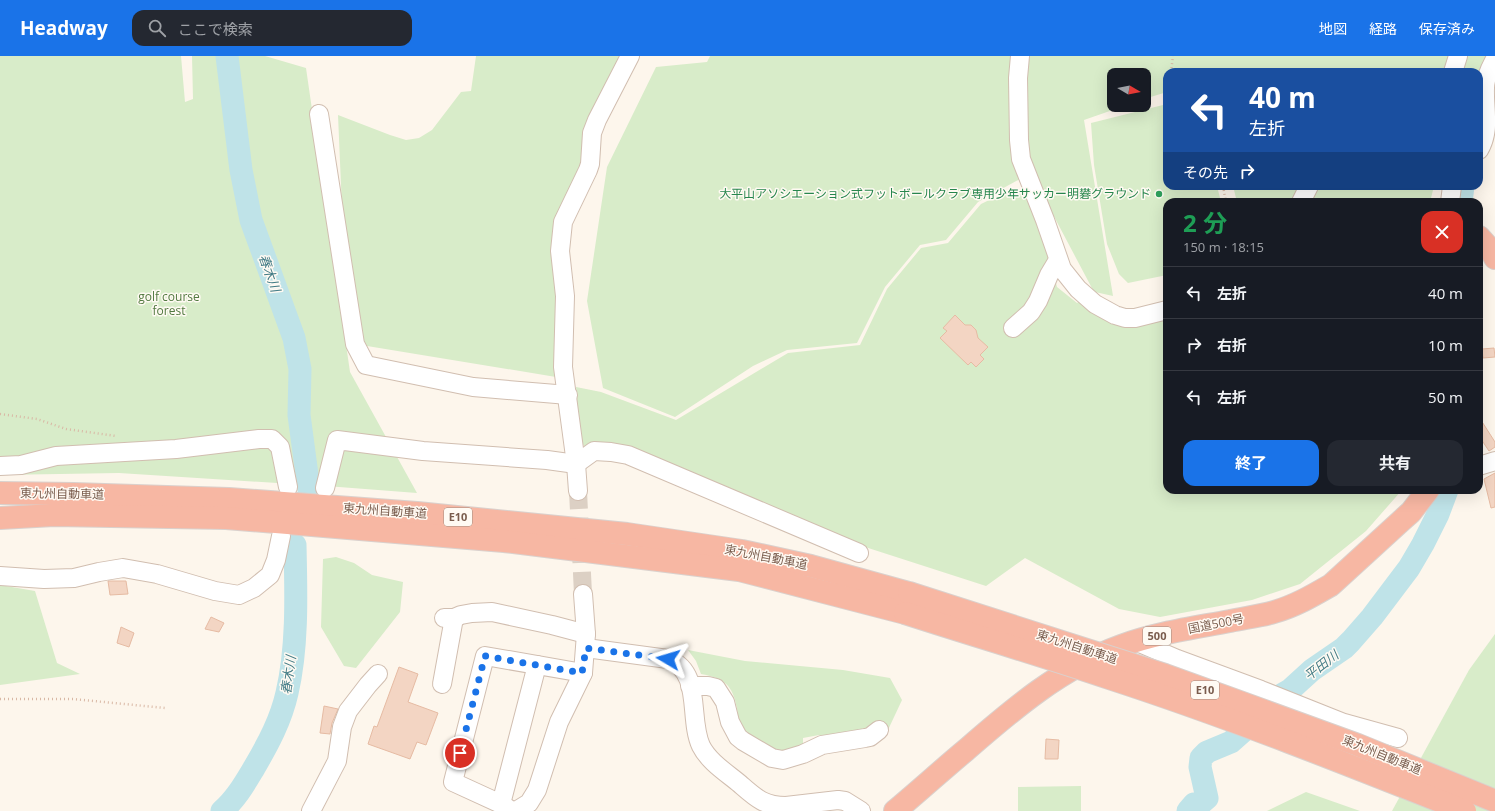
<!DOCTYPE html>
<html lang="ja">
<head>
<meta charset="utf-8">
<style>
	:root { --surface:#171b24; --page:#242831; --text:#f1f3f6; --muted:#9ea1a6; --line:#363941; --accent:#1a73e8 }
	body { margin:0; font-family:"Open Sans","Noto Sans JP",sans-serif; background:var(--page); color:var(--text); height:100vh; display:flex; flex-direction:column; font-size:15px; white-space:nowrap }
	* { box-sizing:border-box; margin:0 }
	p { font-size:13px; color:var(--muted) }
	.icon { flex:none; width:22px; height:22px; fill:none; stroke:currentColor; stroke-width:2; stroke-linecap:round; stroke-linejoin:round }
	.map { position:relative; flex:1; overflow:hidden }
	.sheet { position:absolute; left:1163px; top:142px; width:320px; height:296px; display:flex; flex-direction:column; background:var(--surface); border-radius:12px; box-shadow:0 4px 16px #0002 }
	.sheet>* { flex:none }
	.hud { position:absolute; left:1163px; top:12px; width:320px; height:122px; border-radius:12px; box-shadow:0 4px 16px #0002; background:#1a4fa0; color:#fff; overflow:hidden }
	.needle { width:26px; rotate:100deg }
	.fabs { position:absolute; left:1107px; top:12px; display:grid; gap:8px }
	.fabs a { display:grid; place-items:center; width:44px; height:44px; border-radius:8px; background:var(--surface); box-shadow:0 4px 16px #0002; font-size:20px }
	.pin { position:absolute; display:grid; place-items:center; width:34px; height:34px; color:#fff; margin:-17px; border:2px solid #fff; border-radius:50%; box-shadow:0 1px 4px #0007 }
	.me { position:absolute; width:44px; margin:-22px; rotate:277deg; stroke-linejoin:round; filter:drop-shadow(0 0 3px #0008) }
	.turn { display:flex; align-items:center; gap:14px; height:84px; padding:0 20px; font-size:18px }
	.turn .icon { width:52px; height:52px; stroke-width:2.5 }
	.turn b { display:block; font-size:28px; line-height:34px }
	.then { display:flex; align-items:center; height:38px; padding:0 20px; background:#0003; gap:8px; font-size:15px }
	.round { display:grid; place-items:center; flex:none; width:42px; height:42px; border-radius:12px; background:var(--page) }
	.overview { display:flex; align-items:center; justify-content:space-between; height:68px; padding:0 20px }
	h1 { font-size:24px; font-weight:700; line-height:30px; color:#1e9e55 }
	.action { display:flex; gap:8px; margin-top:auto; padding:8px 20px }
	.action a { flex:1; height:46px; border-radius:12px; background:var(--accent); color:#fff; font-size:16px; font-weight:700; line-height:46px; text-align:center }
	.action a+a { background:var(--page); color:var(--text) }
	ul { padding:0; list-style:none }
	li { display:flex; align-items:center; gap:12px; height:52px; padding:0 20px; border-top:1px solid var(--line) }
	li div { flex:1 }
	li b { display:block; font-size:15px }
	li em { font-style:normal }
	header { display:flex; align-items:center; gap:24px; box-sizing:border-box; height:56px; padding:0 20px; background:var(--accent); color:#fff }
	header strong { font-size:19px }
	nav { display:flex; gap:22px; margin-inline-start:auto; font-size:14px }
	.search { width:280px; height:36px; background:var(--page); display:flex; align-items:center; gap:10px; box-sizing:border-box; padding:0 14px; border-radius:12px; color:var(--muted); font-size:15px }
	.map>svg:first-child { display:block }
</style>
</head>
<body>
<header>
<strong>Headway</strong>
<div class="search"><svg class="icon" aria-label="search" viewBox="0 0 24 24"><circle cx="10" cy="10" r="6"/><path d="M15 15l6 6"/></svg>ここで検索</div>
<nav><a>地図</a><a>経路</a><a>保存済み</a></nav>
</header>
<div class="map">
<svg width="1495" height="755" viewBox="0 0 1495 755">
	<rect width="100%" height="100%" fill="#fdf6ec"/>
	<g fill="#d8ecc9">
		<path d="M0,0h181l4,46 8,-3 -1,-43h73l41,12 44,304 67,121 -78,-6 -220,-14 -119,2z"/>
		<path d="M476,0h148l-46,124 -18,123 -4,74 -195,-32 -18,-113 -5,-117 52,20 16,5 13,-2 13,-8 29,-38 10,-1z"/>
		<path d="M710,0h740l-7,16h-276v20l-23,7v-24h-30v30h13l-43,15 29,176 -18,-4 7,22h65v176h235l-36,41 -66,53 -48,16 -92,17 -41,-8 -94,-51 -39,28 -124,-40 -277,-98 -6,-12 -3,-49 25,5 75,28 112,-67 72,-8 27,-56 34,-41 27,-5 33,-39 29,-14 19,7 14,35 14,55 20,16 17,-11 -63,-119 -53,29 -32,38 -26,5 -35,42 -28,56 -70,7 -34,16 -78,51 -72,-29 -16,-87 20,-134 49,-100 51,-5z"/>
		<path d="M1460,0h27l-8,16h-26z"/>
		<path d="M1167,48v82h50l4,16h-54v73l-39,8 -9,-9 -12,-30 -13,-79 -3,-42z"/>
		<path d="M1233,130h201l-4,16h-193z"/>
		<path d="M336,501l18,6 18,12 31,7 -3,30 -44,56 -12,-2 -23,-39 2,-68z"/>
		<path d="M0,529l35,6 22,72 23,11 -80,11z"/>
		<path d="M1495,578v177h-103l77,-141z"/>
		<path d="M688,594l57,11 98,9 47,8 12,22 -15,32 -24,-1 -40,7 -4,-3 -16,3v9c-8,2 -16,6 -24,4 -6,-1 -36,-19 -38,-24 -3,-5 -3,-13 -4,-18 -4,-24 -13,-31 -36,-35l-5,-13z"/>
		<path d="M1081,730v25h-63v-24z"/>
		<path d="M1306,736l54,19h-93z"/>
	</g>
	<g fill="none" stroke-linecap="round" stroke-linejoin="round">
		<g stroke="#bfe3e8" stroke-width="23">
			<path d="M227,0l14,114 10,50 43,118 6,31 -1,46 10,75"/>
			<path d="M1461,146l2,-16"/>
			<path d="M222,755c14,-12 23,-28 32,-43 14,-24 27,-48 33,-75 11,-47 9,-101 8,-148"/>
			<path d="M1188,755l6,-7 5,1 8,-7 -7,-31 1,-9 6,-6 24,-10 26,-23 26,-25 7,-4 22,-20 32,-22 7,-7 21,-24 37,-49 14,-24 15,-30 9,-24"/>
		</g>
	</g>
	<g fill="#f3d5c3" stroke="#e6bba3">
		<path d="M955,259l10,10h6l5,5 2,8 10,9 -8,8 4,4 -8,8 -5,-5 -3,3 -28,-27 7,-7 -4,-3z"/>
		<path d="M1494,292l1,9 -12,1 -1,-9z"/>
		<path d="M1479,361l16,25v5l-6,4 -10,-15z"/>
		<path d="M1495,417v34l-4,1 -7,-29z"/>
		<path d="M108,525h18l2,13 -18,1z"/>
		<path d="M211,561l13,6 -5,9 -14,-3z"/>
		<path d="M121,571l13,6 -5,14 -12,-4z"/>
		<path d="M399,611l19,7 -10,28 30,11 -12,32 -9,-3 -7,17 -42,-15 6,-18 3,1z"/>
		<path d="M324,650l14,3 -6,14 -2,11 -10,-1z"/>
		<path d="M1046,683l13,1 -1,19h-13z"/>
	</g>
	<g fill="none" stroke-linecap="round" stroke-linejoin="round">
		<path stroke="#dcd0c4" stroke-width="18" stroke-dasharray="18 9" stroke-linecap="butt" d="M578,435l5,103"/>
		<defs>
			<g id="minor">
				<path d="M1020,0l-2,22 1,62 2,19 24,61 17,49 16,20 17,15 20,11 10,3h10l32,-8"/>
				<path d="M1453,16l5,-16"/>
				<path d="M319,58l36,230 11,21 107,22 95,8"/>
				<path d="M1479,94c12,-20 5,-40 6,-62 0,-10 5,-20 10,-29"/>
				<path d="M1301,146l8,-16"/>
				<path d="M1450,146l2,-16"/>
				<path d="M1013,272l18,-16 7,-11 11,-26 9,-15"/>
				<path d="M0,410l21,-1 35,-9 120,-7 83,-10h13l8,8 8,40"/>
				<path d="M1479,410l16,-5"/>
				<path d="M325,432l12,-48 86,11 124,9 29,4 18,-13 17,1 17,3 231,98"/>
				<path d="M578,435l-2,-27 -13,-97 2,-71 -5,-45 3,-29 25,-52 2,-6 2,-31 5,-13 33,-64"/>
				<path d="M0,520l44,3 30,-1 25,-6 24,-4 34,6 58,17 24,4 15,-7 16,-13 6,-15 5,-24"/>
				<path d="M444,562h10l7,-3 11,-2 20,-1 60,13 34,9"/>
				<path d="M1135,585l42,18 84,31 83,33 54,15"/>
				<path d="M586,592l82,11c35,13 20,59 33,87 8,16 26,27 39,38 16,14 24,22 46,22l52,-6 7,1 16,10"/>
				<path d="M442,628l12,-66"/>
				<path d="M690,630h18l8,2 9,14 5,20 8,15 5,4 29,17 11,2 20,-6 19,-9 43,-7 5,-1 9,-7"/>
				<path d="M501,748l36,-139"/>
				<path d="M311,755l26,-50 5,-34 6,-16 20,-26 10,-11"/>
				<path d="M512,755l-11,-7 -48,-22 32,-126 98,17"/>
				<path d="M516,755l13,-8 8,-13 22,-68 24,-49 3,-39 -3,-40"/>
			</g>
			<g id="highway">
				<path d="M1479,181l12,13 4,8"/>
				<path d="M0,437l74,1 155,5 188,14 210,21 115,17 69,15 98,27"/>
				<path d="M0,462l54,-3 172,3 278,23 235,29 166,43"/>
				<path d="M895,755c24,-20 47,-41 71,-61 47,-41 95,-82 155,-104 35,-13 72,-18 109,-25 14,-3 30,-5 44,-9 21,-6 38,-16 57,-27l70,-64 10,-9 17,-22"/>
			</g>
		</defs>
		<use href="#minor" stroke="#d1beb0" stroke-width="20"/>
		<use href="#highway" stroke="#dad1cd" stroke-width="24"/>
		<g stroke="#d9b8a5" stroke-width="2.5" stroke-dasharray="1 3" stroke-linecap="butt">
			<path d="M1171,16l2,-16"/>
			<path d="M1223,130l3,16"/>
			<path d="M0,358l37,5 29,10 50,7"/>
			<path d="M0,643h73l92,9"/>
		</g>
		<use href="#minor" stroke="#fff" stroke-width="18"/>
		<use href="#highway" stroke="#f7b7a3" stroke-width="22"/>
		<defs>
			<g id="highway-bridge">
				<path d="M909,537l256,82 193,70 137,56"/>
				<path d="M905,557c68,22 136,42 204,65 120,39 238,86 356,133"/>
			</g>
		</defs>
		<use href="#highway-bridge" stroke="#dad1cd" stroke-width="24" stroke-linecap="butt"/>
		<use href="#highway-bridge" stroke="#f7b7a3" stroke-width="22"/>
	</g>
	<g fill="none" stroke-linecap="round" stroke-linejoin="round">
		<path stroke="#1a73e8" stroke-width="7" stroke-dasharray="0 12.6" d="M460,697l25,-97 97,17 4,-25 82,11"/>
	</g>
	<circle fill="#2e9e5b" stroke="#fffaf3" stroke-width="1.5" cx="1159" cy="138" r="4"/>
	<g text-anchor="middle" stroke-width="3" stroke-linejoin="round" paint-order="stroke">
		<g fill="#fffaf3" stroke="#a28b7f" stroke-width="1">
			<rect x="444" y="452" width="28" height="18" rx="3"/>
			<rect x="1143" y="571" width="28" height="18" rx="3"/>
			<rect x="1191" y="625" width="28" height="18" rx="3"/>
		</g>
		<g font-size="11" font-weight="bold" fill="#7a5c4d">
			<text x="458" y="465">E10</text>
			<text x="1157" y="584">500</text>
			<text x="1205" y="638">E10</text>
		</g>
		<g font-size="12" fill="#27864d" stroke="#fffaf3" text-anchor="end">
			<text x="1151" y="142">大平山アソシエーション式フットボールクラブ専用少年サッカー明礬グラウンド</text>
		</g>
		<g font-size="12" fill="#537a41" stroke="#fffaf3">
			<text x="169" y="245">golf course<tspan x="169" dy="14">forest</tspan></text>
		</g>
		<g font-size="12" fill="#7a5c4d" stroke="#fffaf3">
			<text transform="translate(62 438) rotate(1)" y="4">東九州自動車道</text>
			<text transform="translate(385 455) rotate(4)" y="4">東九州自動車道</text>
			<text transform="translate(766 501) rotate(11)" y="4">東九州自動車道</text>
			<text transform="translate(1216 568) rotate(-11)" y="4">国道500号</text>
			<text transform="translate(1077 591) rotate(18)" y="4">東九州自動車道</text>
			<text transform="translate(1382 699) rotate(22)" y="4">東九州自動車道</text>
		</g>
		<g font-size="13" font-style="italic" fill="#437c86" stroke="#fffaf3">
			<text transform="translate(270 217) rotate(70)" y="5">春木川</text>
			<text transform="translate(1321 609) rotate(-38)" y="5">平田川</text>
			<text transform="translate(288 619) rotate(-82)" y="5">春木川</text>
		</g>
	</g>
</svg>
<div class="fabs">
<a><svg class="needle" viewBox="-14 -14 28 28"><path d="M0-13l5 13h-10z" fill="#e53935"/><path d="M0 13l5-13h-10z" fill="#9ea1a6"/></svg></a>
</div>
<div class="pin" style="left:460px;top:697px;background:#d93025"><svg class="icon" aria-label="arrive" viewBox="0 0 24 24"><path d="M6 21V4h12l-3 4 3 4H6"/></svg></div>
<svg class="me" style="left:668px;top:603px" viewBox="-20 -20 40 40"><path d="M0-17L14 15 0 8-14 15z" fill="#1a73e8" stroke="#fff" stroke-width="4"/></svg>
<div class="hud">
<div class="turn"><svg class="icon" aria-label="left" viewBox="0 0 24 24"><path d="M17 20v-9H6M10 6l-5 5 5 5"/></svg><div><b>40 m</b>左折</div></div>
<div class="then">その先<svg class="icon" aria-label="right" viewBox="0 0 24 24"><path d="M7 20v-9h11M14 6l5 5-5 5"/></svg></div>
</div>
<section class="sheet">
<div class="overview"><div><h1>2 分</h1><p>150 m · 18:15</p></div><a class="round" style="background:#d93025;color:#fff"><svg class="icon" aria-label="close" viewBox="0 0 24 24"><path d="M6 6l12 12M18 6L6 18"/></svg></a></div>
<ul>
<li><svg class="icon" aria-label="left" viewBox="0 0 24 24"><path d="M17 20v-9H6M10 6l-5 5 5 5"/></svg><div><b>左折</b></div><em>40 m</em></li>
<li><svg class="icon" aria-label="right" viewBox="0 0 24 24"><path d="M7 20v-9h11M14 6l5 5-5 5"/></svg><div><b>右折</b></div><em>10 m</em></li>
<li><svg class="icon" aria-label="left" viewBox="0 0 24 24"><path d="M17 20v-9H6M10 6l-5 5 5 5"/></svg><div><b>左折</b></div><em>50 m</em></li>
</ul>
<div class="action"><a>終了</a><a>共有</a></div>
</section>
</div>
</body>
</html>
